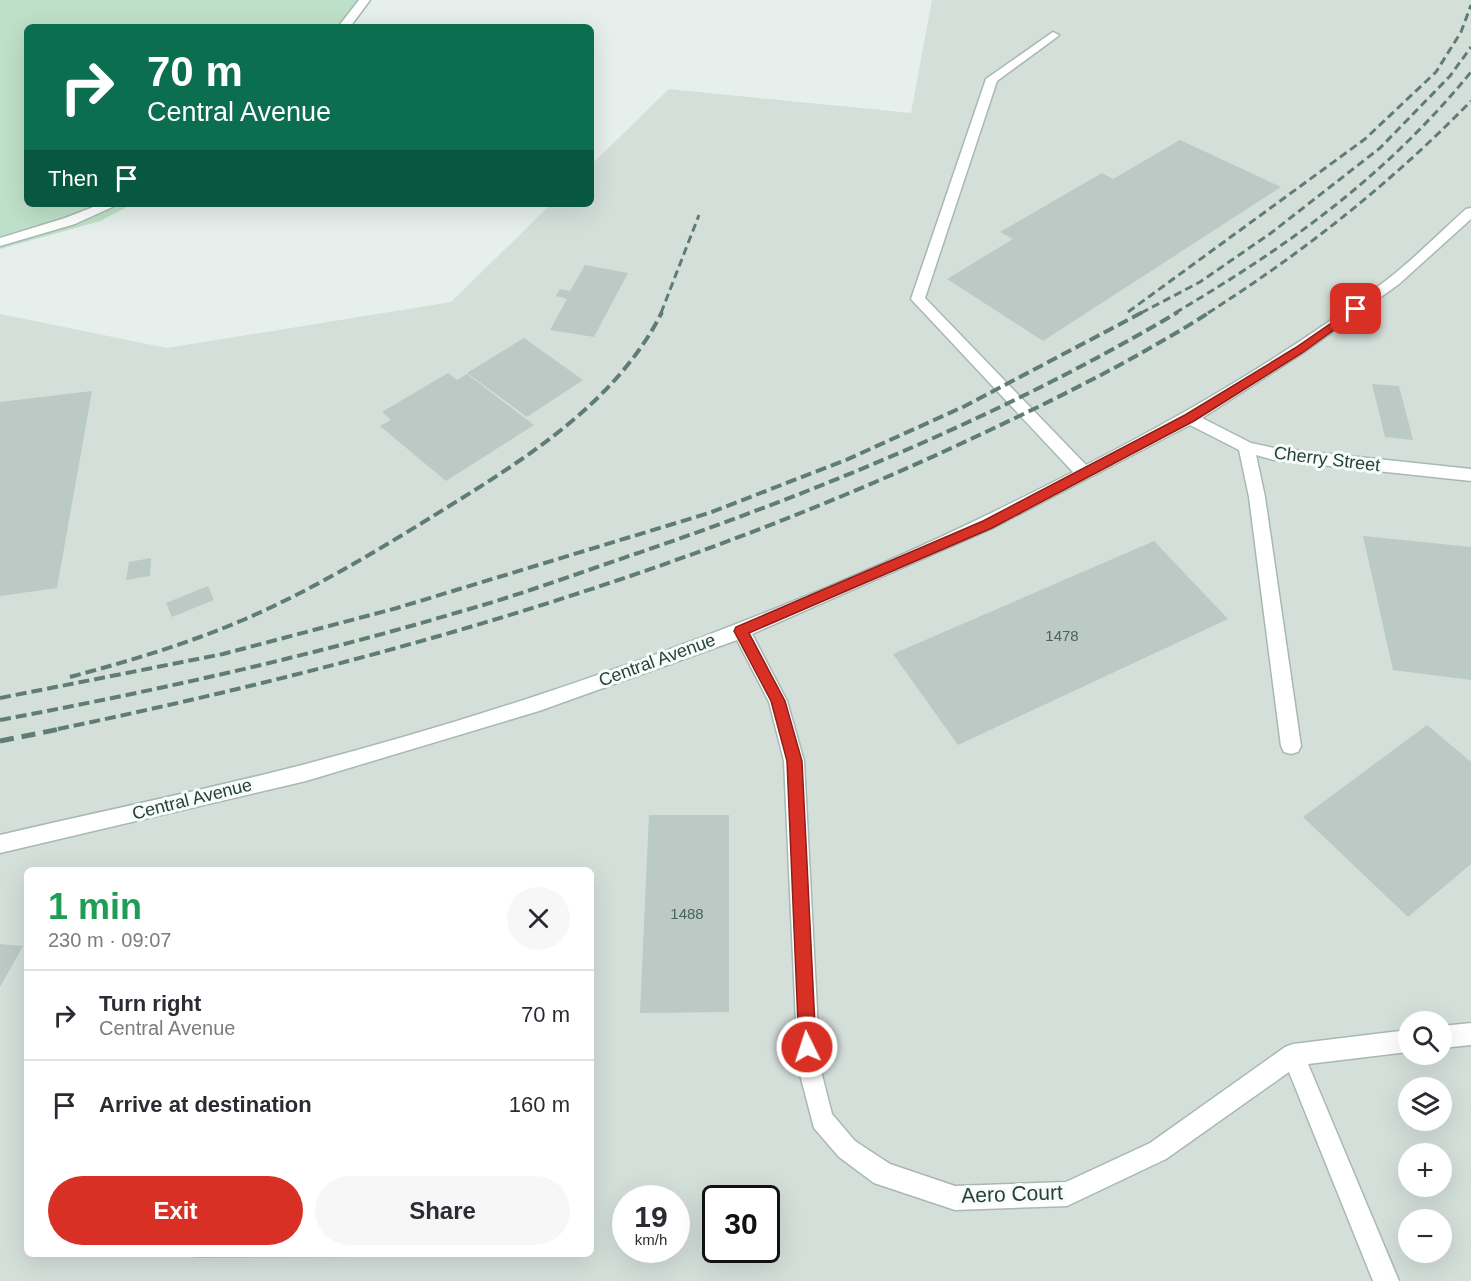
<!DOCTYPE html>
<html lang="en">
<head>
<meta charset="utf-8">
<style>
	:root { --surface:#fff; --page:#f7f7f7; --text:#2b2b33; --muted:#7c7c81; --line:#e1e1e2; --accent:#d93025 }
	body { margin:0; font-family:Helvetica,sans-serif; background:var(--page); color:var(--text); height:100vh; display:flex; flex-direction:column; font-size:22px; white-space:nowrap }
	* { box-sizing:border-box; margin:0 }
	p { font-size:20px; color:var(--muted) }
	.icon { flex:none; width:33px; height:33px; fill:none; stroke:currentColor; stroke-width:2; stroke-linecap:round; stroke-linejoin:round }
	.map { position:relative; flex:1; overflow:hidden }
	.drawer { position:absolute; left:24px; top:867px; width:570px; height:390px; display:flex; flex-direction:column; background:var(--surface); border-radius:9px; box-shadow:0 6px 24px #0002 }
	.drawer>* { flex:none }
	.guide { position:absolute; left:24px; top:24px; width:570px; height:183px; border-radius:9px; box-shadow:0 6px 24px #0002; background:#0b6e4f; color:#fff; overflow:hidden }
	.buttons { position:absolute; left:1398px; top:1011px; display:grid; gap:12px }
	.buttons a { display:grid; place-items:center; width:54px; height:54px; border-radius:50%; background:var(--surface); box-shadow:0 6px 24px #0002; font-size:30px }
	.speed { position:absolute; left:612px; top:1185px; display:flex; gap:12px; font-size:30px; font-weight:700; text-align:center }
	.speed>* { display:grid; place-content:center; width:78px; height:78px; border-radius:50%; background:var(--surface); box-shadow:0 6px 24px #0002; line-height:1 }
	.speed small { font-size:15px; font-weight:400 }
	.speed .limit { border:3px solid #111; border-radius:9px; background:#fff; color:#111 }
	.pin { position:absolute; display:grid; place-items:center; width:51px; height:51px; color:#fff; margin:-26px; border-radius:12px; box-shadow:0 3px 9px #0006 }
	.me { position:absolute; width:66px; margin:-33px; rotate:356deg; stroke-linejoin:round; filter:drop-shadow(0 0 4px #0008) }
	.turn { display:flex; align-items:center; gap:21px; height:126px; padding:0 24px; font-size:27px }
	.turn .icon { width:78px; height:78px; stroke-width:2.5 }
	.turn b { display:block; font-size:42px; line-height:51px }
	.then { display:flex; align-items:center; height:57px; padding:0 24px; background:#0003; gap:12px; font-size:22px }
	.round { display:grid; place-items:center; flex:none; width:63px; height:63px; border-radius:32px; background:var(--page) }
	.summary { display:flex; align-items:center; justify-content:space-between; height:102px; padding:0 24px }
	h1 { font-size:36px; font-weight:600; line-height:45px; color:#1e9e55 }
	.cta { display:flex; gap:12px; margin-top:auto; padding:12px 24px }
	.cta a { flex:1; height:69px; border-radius:36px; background:var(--accent); color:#fff; font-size:24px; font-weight:600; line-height:69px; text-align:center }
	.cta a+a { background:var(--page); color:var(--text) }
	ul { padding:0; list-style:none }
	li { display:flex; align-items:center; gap:18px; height:90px; padding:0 24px; border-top:2px solid var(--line) }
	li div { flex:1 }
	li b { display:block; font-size:22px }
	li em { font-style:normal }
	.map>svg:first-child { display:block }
</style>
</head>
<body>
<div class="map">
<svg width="1471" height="1281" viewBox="0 0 1471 1281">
	<rect width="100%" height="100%" fill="#e6efeb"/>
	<path fill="#d4dfda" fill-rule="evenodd" d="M932,0h539v1281h-1471v-967l167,34 284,-46 100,-98h40v-39l78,-76 242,24zM27,870h564v384h-564zM1408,1022h34v32h-34zM1408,1088h34v32h-34zM1408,1154h34v32h-34zM626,1198h50v52h-50zM716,1198h50v52h-50zM1408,1220h34v32h-34z"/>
	<path fill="#bfe0c8" d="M0,0h371l-19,27h-325v177h106l-33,17 -100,28z"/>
	<g fill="#bbcac4">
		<path d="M1180,140l101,47 -238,154 -96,-62 66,-40 -13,-7 102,-59 11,6z"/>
		<path d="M585,265l43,8 -34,64 -44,-7 17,-31 -11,-3 4,-7 10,2z"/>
		<path d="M524,338l59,42 -56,37 -60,-44z"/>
		<path d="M448,373l9,7 10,-6 67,51 -88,56 -66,-55 11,-6 -9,-8z"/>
		<path d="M1372,384l27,2 14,54 -28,-3z"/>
		<path d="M92,391l-35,197 -57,8v-194z"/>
		<path d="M1363,536l108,11v133l-78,-10z"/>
		<path d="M1154,541l74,78 -270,126 -65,-91z"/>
		<path d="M151,558l-1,18 -24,4 3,-18z"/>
		<path d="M208,586l6,14 -42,17 -6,-14z"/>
		<path d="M1427,725l44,37v102l-63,53 -105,-100z"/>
		<path d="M649,815h80v197l-89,1z"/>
		<path d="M0,944l23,2 -23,41z"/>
		<path d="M194,1254h178l-1,3 -178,1z"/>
	</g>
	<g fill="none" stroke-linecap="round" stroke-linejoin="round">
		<defs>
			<g id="minor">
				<path d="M359,0h11l-20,27h-12z"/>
				<path d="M1053,32l6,3 -2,2 -60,44 -72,217 161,167c105,-54 207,-114 302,-186 27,-21 52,-47 78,-70l5,-1v11l-72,65 -96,69 -101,65 49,25 23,5 197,21v12l-197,-21 -18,-5 9,42 36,249 -3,6 -7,2 -7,-2 -3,-6 -32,-249 -10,-47 -49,-25 -197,103 -241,106 35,67 17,60 16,306 12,47 23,27 35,23 65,22 111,-4 84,-39 135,-96 8,-3 115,-14v22l-100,12 91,217h-26l-84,-209 -123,87 -99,47 -112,4 -81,-27 -35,-26 -25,-29 -16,-61 -14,-306 -15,-59 -32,-62 -198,71 -233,70 -306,72v-18c102,-24 205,-45 306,-71 264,-70 524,-166 767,-292l-162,-173 75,-220z"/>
				<path d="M101,204h18l-44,20 -75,22v-8l65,-20z"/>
				<path d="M1471,1023v22l-29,3v-22z"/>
			</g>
		</defs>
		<use href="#minor" stroke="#a8b8b2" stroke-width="3"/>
		<use href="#minor" fill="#fff" fill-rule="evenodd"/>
		<g stroke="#5f7d75" stroke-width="3" stroke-dasharray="8 4.5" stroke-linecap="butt">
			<path d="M1128,312l237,-173 71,-67 25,-40 10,-27"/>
			<path d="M661,313l38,-98"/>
			<path d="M1141,313l59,-31 71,-49 109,-85 70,-72 21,-29"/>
			<path d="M1175,313c115,-68 211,-137 296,-241"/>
			<path d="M1208,313c97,-62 182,-129 263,-212"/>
		</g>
		<g stroke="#5f7d75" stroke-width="4" stroke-dasharray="11 5" stroke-linecap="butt">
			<path d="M70,677c59,-16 117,-33 173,-57 65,-28 127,-65 187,-102 87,-54 185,-112 232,-206"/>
			<path d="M0,698l223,-44 174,-46 312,-95 137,-53 119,-54 178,-94"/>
			<path d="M0,720c155,-29 308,-63 459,-108 61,-17 120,-39 179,-59 187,-64 370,-140 540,-241"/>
			<path d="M58,729c309,-64 614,-151 900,-284 86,-40 172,-82 252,-133"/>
		</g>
		<path stroke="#5f7d75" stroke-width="5" stroke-dasharray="14 8" stroke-linecap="butt" d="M0,741l65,-13"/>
	</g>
	<path fill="#d93025" stroke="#8d1f18" stroke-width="1.5" d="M1356,306l4,1v4l-58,42 -108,68 -202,107 -243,105 36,68 17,60 14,286 -2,6 -7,2 -6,-2 -2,-6 -12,-286 -16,-60 -37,-70 2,-4 247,-106 202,-106 110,-67z"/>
	<g text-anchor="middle" stroke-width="6" stroke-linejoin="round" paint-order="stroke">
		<g font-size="15" fill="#4a645c">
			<text x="1062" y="641">1478</text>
			<text x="687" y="919">1488</text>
		</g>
		<g font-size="18" fill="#24423a" stroke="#f7fbf9">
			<text transform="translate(1327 459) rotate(7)" y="6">Cherry Street</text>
			<text transform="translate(657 660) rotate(-20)" y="6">Central Avenue</text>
			<text transform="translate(192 799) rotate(-14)" y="6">Central Avenue</text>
		</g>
		<g font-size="21" fill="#24423a" stroke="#f7fbf9">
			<text transform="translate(1012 1194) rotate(-2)" y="7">Aero Court</text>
		</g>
	</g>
</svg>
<div class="buttons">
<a><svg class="icon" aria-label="search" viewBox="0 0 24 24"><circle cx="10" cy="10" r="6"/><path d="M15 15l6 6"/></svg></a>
<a><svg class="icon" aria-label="layers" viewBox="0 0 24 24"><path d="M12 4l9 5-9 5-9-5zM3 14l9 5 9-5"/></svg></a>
<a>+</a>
<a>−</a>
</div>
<div class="speed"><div>19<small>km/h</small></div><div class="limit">30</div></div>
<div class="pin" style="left:1356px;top:309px;background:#d93025"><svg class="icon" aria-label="arrive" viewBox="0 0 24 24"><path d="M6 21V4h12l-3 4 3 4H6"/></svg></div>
<svg class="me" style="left:807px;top:1047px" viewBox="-20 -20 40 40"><circle r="17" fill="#d93025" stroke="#fff" stroke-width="3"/><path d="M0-11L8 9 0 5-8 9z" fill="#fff"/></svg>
<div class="guide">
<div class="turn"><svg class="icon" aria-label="right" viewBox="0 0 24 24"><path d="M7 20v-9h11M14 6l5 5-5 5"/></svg><div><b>70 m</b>Central Avenue</div></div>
<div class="then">Then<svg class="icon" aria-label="arrive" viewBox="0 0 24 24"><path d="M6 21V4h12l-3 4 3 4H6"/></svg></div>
</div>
<section class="drawer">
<div class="summary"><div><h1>1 min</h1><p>230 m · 09:07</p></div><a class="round"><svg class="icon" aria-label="close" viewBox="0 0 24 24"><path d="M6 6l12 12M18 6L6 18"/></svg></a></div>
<ul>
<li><svg class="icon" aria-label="right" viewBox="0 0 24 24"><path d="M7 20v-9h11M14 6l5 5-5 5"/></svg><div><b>Turn right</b><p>Central Avenue</p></div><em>70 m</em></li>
<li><svg class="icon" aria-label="arrive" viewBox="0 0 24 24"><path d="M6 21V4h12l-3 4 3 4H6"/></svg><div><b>Arrive at destination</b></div><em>160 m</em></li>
</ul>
<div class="cta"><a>Exit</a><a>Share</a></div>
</section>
</div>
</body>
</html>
